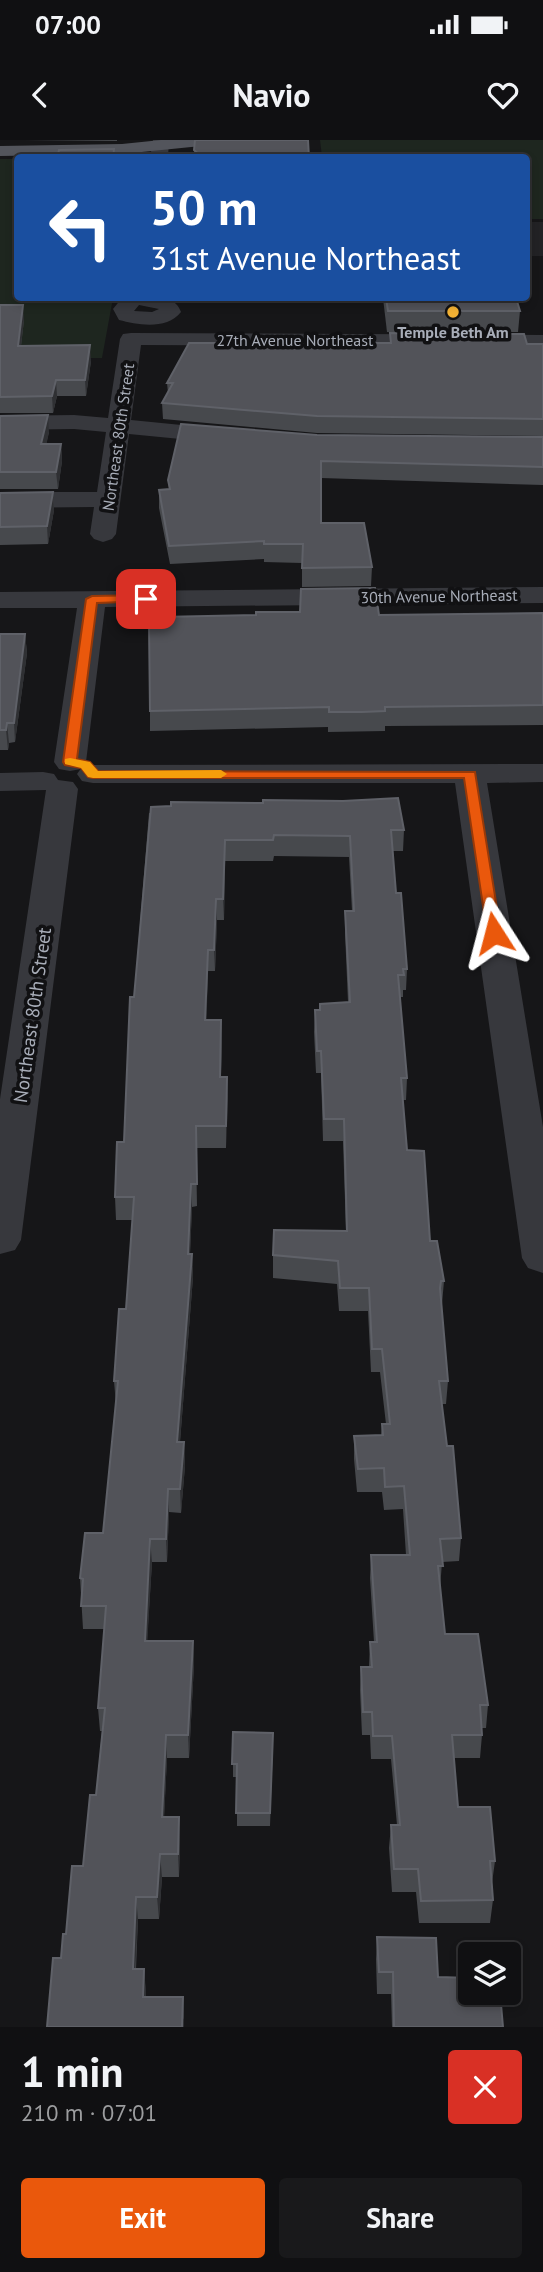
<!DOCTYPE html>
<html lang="en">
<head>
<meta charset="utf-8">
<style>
	:root { --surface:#101012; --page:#19191b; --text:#f1f3f6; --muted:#9c9d9f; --line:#303032; --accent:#ea580c }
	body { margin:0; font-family:"PT Sans",sans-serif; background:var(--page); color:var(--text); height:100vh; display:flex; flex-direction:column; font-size:26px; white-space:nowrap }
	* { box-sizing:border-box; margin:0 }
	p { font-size:23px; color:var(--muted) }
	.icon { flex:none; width:38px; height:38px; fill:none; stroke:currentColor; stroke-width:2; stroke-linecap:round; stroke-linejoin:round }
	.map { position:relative; height:1887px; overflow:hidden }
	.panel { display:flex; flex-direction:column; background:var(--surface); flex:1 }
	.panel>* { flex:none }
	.top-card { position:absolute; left:14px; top:14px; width:516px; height:147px; border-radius:7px; box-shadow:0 4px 10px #0003,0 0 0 2px var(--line); background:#1a4fa0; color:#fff; overflow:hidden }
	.fabs { position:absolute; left:458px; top:1802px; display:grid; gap:14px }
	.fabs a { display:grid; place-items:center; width:63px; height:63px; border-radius:7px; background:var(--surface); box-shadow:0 4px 10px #0003,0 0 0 2px var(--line); font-size:35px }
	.pin { position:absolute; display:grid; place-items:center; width:60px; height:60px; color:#fff; margin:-30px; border-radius:14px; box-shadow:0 4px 10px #0006 }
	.me { position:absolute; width:77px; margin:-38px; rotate:351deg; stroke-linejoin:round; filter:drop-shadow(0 0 5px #0008) }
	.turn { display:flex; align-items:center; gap:24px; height:147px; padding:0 21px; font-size:32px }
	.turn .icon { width:91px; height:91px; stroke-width:2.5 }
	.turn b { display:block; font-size:49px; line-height:60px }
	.round { display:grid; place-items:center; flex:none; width:74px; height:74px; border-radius:7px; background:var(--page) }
	.head { display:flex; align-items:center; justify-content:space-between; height:119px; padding:0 21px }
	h1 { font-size:42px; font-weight:600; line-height:52px }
	.button { display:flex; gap:14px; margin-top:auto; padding:14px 21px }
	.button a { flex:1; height:80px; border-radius:7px; background:var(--accent); color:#fff; font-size:28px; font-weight:600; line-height:80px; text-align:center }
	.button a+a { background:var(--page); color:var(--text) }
	.status { display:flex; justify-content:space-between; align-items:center; height:49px; padding:0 35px; background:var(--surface); direction:ltr }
	.status svg { height:19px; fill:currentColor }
	header { display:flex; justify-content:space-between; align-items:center; height:91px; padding:0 21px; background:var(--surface); font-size:32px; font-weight:600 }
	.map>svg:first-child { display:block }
</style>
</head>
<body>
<div class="status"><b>07:00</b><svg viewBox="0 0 49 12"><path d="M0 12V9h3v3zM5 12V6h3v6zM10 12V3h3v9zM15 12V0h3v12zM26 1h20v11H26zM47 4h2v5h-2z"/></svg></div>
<header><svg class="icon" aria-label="back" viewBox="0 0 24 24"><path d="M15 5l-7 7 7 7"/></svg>Navio<svg class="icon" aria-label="heart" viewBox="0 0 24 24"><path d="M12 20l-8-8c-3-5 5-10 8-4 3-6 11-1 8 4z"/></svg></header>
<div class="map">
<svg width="543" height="1887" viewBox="0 0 543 1887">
	<rect width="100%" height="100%" fill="#161618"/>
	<rect fill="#222225" x="527" y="82" width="16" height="34"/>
	<g fill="#1e261f">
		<path d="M320,0h223v79h-16v-61l-205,-1z"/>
		<path d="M0,19h17l1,139h95l-11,60h-102z"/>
	</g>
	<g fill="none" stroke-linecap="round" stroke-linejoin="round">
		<g fill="#37383d" fill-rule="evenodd">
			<path d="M153,0h16l-1,18h-18z"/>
			<path d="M122,158c19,-1 52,-8 59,14 -14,18 -43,13 -62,8l-6,-11zM139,165l20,4 -7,3 -18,-1z"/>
			<path d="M131,193l412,2v12l-402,-2 -10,75 101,10 8,2 4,5 -4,5 -8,2 -103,-10 -13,100 -4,5 -9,3 -9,-3 -4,-5 4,-27 -94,1v-16h97l9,-60 -32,-3 -74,1v-14l74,-1 34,3 12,-79 3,-5z"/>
			<path d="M543,447v16l-438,4 -19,155 -5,7 -11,2 -11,-2 -5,-7 23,-154h-77v-16z"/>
			<path d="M543,624v18l-56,1 56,344v146l-15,-5 -6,-10 -67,-475h-362l-11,-2 -5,-7 5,-7 11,-2z"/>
			<path d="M43,632l11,2 4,6 15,2 5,7 -57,451 -6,10 -15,4v-155l46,-309 -46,1v-18z"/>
		</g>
		<path fill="#53555c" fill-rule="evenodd" d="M161,0h58l-8,5 -89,9 -122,2v-10l122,-2z"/>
	</g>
	<g fill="#47494d">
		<path d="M24,0h93v1z"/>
		<path d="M194,10l115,8h-115z"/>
		<path d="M383,158h133l4,13 -2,21h-131z"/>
		<path d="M0,165l24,15 -3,26 70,15 -5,35h-29l-4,17h-53z"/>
		<path d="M390,193l137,11h16v92l-226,-3 -154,-14 -1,-16 6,-10 -1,-10 223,-40z"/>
		<path d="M0,276l49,16 -3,12h15l1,17 -4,28h-58z"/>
		<path d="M317,295l226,2v48l-222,-7v45l51,44 -1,19 -69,1v-24l-38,-1v-3l-94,5 -11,-56v-18h10l-1,-10z"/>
		<path d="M53,352l1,18 -6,34 -48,1v-52z"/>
		<path d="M543,473v112l-158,1v5l-57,1v-5l-178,4v-20l229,-96z"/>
		<path d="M0,494h25l2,19 -12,89 -6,1 -1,7h-8z"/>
		<path d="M149,673l255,17 -1,21h-10l3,42 11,76 -1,21h-3v7h-3l7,81 -1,22h-3l4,50 23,91 14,40 -2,23h-1l7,77 -2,23h-4l5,42 14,92 -2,23 -17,1 -2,27 5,45 43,71 -2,23h-4v7l-2,23h-26l4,49 37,54 -3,22 1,17 -3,23h-71l-3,-31h-24l-3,-44 2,-23h6l-6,-66h-20l-1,-24h-8l-2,-45 1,-23h8l1,-25h4l-4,-64 1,-23h35l-3,-46 -19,1 -2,-18h-25l-3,-33v-23l27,-1 1,-11h4l-6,-52h-9l-3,-61h-29l-2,-27 -64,-6v-23l73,-24 -3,-90h-20l-2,-68h-5l-2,-41 1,-22h5l28,-8 -3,-69v-22h7l-3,-54 -75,-1 -1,5h-48l-1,59h-7l-2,51h-7l-2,49 16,22 -1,35h6l-1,71h-30l1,58 -5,1 -2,47h2l1,23 -13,165h4l1,24 -4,47 -12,-1 -2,50h-15l-5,79h46l1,23 -5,94h-22l-3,59 16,23 -1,37h-17l-3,42h-21l-2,50h8l2,28h37l1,22 -123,-61 22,-92 13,-71 6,-64h-2l-2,-23 6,-79h-21l-3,-51 23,-45 13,-128 -2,-24 12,-72 7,-89h-17l-1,-23 9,-55 10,-145z"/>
		<path d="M233,1592l40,14 -3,80h-33v-49h-4z"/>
		<path d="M377,1797l61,40 65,50h-111l-1,-33h-14l-1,-35z"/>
	</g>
	<g fill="#2f3033">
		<path d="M23,165l1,15 -5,42 -1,-16z"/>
		<path d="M90,205l1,16 -5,35 -1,-16z"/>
		<path d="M56,240l1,16 -4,17 -1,-17z"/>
		<path d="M48,275l1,17 -6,29 -2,-17z"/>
		<path d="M61,304l1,17 -4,28 -2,-17z"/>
		<path d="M53,352l1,18 -6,34 -1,-18z"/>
		<path d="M25,494l2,19 -12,89 -1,-19z"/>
		<path d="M7,583l2,20 -1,7 -2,-20z"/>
		<path d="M225,700v21l-1,59 -1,-21z"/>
		<path d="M216,759l1,21 -2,51 -1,-21z"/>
		<path d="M208,810v21l-2,71 -1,-22z"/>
		<path d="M221,880l1,22 -2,57v-22z"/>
		<path d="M227,937l1,22 -2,49v-22z"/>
		<path d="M191,1044l1,23 -3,70 -1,-23z"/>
		<path d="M192,1114l1,23 -15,189 -1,-24z"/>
		<path d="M184,1302l1,24 -4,47 -1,-24z"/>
		<path d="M168,1349l1,23 -2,50 -1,-23z"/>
		<path d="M150,1399l2,23 -6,102 -1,-23z"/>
		<path d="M193,1501l1,23 -5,94 -1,-23z"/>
		<path d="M166,1595l1,23 -4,82 -1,-23z"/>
		<path d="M179,1677l1,23 -1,37 -1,-23z"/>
		<path d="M160,1714l2,23 -3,42 -2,-22z"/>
		<path d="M136,1757l2,22 -4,72 -1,-22z"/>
		<path d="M144,1829l2,22 -1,28 -2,-22z"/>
		<path d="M183,1857l1,30h-2z"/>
	</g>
	<g fill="#525359" stroke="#5f6168" stroke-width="2">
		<path d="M195,0h113l1,18h-109v-3l-6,-5z"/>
		<path d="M114,9l-1,9h-56l2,-8z"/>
		<path d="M386,158h130l4,13h-132z"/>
		<path d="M0,165h23l-5,41 72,-1 -5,35h-29l-4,16 -52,1z"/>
		<path d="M390,193l134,1 3,10h16v75l-226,-3 -155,-13 11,-20h-6l22,-40h202z"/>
		<path d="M48,275l-7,29h20l-5,28h-56v-56z"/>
		<path d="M181,284l136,11 226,2v30l-222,-6v62h43l8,44 -70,1 1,-24h-39v-3l-95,5 -10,-56 11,-1 -2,-9z"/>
		<path d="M53,352l-6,34 -47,1v-34z"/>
		<path d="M375,448l4,27 164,-2v92l-158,2v4l-23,1h-33v-5l-179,4 -1,-87h10l1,-7 96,-2v-3h44l1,-23z"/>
		<path d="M0,494h25l-11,89h-7l-1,7h-6z"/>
		<path d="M398,658l6,32h-13l5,63h5l6,76h-4l1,6h-6l9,103h-6l6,72 17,1 6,90h7l7,40h-3l-1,7 8,93h-9l8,65h6l8,92 -21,1 3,27h-5l7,68h33l10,71h-8l2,30h-30l6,72h32l5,54h-5l3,39 -72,1 -3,-32h-24l-3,-44h9l-8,-89h-19l-1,-24h-9l-2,-45h11l-2,-25h7l-6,-87h39l-6,-69 -19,1 -1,-19 -26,1 -4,-33 29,-1 -1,-11h8l-8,-75h-10l-3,-61h-29l-2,-27 -65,-6 1,-25 73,1 -3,-112h-20l-3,-68h-4l-2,-41h5v-6l30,-2 -5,-91h9l-4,-75 -76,-1 -1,5h-48l-2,59h-7l-2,51h-6l-3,70h16l-1,57h7l-1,49h-30l1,58h-6l-3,70h4l-15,188h7l-4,47h-12l-2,50h-16l-5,102h48l-5,94h-22l-4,82h17l-1,37h-18l-3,43h-21l-3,72h11l-1,28h40l-1,30h-135l6,-69h8l2,-24h3l6,-68h11l7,-71h6l9,-87h-7l8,-102h-25l2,-27 -3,-1 5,-45h18l15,-152h-4l5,-72h7l8,-112h-19l2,-55h7l6,-145h4l17,-190 20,-1v-4l92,1v-3l80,1z"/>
		<path d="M233,1592l40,1 -3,80h-34l1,-49h-5z"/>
		<path d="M377,1797l59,1 2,39 33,1v15h29l3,34h-109l-1,-55h-14z"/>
	</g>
	<path fill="#ea580c" stroke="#983908" stroke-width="2" d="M146,455l4,1v5l-53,2 -20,156 13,3 8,9 377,1 26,161 -2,3h-10l-2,-3 -23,-155h-371l-5,-1 -7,-9 -16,-3 -2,-3 23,-163 6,-3z"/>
	<path fill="#f59e0b" d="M70,618l20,4 8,9 123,-1 6,4 -6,4h-128l-5,-1 -7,-9 -16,-4v-5z"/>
	<circle fill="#f2b134" stroke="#111113" stroke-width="2.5" cx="453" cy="172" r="7"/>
	<g text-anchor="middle" stroke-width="7" stroke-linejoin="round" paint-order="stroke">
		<g font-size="16" font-weight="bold" fill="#a8adb8" stroke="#111113">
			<text x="453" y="198">Temple Beth Am</text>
		</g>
		<g font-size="16" fill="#a8adb8" stroke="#111113">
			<text x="295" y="206">27th Avenue Northeast</text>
			<text transform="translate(118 297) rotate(-82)" y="6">Northeast 80th Street</text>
			<text transform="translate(439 456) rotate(-1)" y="6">30th Avenue Northeast</text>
		</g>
		<g font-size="19" fill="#a8adb8" stroke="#111113">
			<text transform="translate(32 875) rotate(-82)" y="7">Northeast 80th Street</text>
		</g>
	</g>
</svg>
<div class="fabs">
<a><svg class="icon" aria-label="layers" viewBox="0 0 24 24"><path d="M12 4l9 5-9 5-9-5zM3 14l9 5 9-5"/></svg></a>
</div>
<div class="pin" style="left:146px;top:459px;background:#d93025"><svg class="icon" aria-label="arrive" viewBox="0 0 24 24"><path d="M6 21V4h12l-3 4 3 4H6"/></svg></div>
<svg class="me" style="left:494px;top:793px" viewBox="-20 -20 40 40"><path d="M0-17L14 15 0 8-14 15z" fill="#ea580c" stroke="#fff" stroke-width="4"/></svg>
<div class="top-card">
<div class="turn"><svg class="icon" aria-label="left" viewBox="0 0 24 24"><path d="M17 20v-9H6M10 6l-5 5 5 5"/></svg><div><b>50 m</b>31st Avenue Northeast</div></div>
</div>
</div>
<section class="panel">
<div class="head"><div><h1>1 min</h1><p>210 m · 07:01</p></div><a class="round" style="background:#d93025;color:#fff"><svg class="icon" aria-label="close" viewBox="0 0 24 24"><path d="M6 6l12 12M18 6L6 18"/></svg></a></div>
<div class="button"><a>Exit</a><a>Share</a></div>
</section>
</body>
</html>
